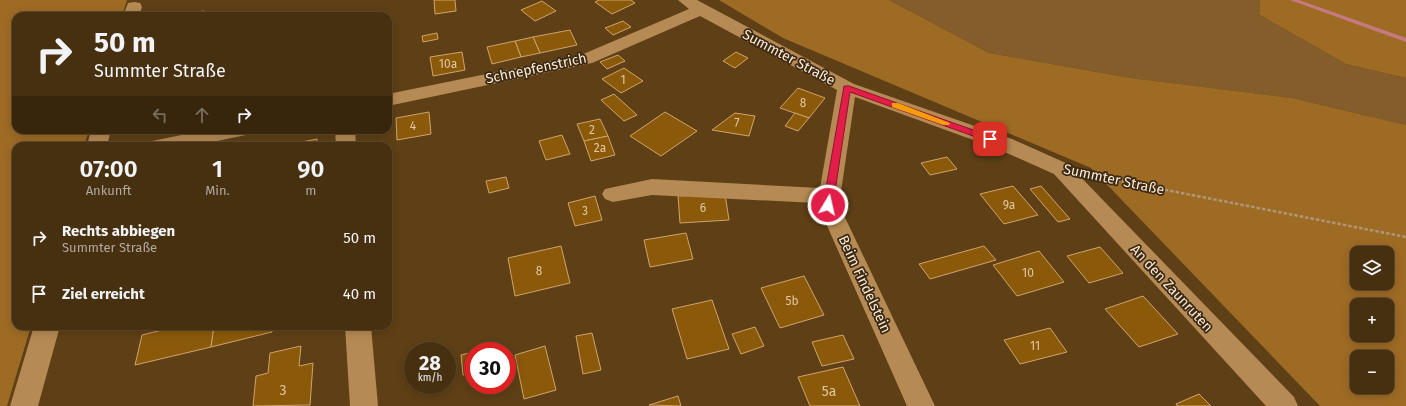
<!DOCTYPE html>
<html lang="de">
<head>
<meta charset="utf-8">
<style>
	:root { --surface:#473010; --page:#4e3819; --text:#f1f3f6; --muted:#b0a99f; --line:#5f4b30 }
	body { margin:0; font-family:"Fira Sans",sans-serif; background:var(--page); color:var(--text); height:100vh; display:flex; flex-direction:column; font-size:15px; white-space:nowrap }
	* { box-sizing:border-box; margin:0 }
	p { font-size:13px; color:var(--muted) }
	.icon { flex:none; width:22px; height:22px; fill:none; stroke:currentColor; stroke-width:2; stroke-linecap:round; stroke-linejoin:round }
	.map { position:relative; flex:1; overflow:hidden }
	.side { position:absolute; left:12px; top:142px; width:380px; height:188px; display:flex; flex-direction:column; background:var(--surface); border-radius:12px; box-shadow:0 2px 10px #0003,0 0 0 1px var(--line) }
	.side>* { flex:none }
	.hud { position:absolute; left:12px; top:12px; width:380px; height:122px; border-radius:12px; box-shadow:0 2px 10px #0003,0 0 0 1px var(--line); background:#473010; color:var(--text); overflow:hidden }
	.fabs { position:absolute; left:1350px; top:246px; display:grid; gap:8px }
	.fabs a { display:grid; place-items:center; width:44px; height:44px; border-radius:8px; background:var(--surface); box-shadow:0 2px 10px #0003,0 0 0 1px var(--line); font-size:20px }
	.speed { position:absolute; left:404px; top:342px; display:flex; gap:8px; font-size:20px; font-weight:700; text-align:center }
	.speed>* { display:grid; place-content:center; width:52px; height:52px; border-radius:50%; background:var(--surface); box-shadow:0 2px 10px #0003,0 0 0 1px var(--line); line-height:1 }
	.speed small { font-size:10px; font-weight:400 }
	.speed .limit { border:6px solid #d22; background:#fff; color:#111 }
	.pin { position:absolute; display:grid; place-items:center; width:34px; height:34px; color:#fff; margin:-17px; border-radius:8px; box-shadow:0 2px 6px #0006 }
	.me { position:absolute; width:44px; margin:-22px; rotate:9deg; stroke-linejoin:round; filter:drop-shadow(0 0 3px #0008) }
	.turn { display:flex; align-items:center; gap:14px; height:84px; padding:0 16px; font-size:18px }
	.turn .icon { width:52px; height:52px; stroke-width:2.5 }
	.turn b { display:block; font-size:28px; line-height:34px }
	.lanes { display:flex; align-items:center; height:38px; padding:0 16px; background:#0003; justify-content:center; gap:20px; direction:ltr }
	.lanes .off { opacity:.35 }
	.eta { display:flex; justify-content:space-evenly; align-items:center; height:68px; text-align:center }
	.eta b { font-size:24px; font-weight:600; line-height:28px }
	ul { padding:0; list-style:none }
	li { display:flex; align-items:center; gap:12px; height:56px; padding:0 16px }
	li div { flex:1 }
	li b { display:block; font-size:15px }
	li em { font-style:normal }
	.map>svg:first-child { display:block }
</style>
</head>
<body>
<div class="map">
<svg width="1406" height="406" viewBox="0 0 1406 406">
	<rect width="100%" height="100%" fill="#5f4016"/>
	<path fill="#845d2b" d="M889,0h371v15l86,49 60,14v47l-114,-27 -161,-20 -142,-25z"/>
	<g fill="#9e6b25" fill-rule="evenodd">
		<path d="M0,0h127l-5,16h-106v114h73l-5,16h-68v180h15l-24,80h-7z"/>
		<path d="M719,0h170l100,53 142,25 161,20 114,27v281h-86l-229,-238 -308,-130zM1357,253h30v30h-30zM1357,305h30v30h-30zM1357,357h30v30h-30z"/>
		<path d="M1260,0h146v78l-60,-14 -86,-49z"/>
	</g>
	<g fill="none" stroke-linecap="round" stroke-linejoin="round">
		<path fill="#c57a80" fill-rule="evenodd" d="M1290,0h9l107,38v4z"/>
	</g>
	<g fill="#8b590a" stroke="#d0a36c">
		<path d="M434,0h21l1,11 -21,3z"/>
		<path d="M599,0h32l4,3 -23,11 -17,-12z"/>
		<path d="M542,1l14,10 -21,10 -14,-11z"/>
		<path d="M204,11l-1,5h-31z"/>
		<path d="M623,21l8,6 -18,8 -8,-7z"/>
		<path d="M570,30l7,15 -37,8 -7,-16z"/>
		<path d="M437,33l1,6 -15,3 -1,-6z"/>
		<path d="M533,37l7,16 -19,4 -6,-16z"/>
		<path d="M515,41l6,16 -29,7 -5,-17z"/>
		<path d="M462,52l3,18 -32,6 -3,-19z"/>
		<path d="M736,52l12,6 -13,10 -12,-7z"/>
		<path d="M618,55l7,6 -18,8 -7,-7z"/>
		<path d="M624,68l19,13 -22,12 -19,-14z"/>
		<path d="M798,88l27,10 -16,20 -29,-10z"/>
		<path d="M614,94l23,21 -13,6 -23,-21z"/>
		<path d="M429,112l2,22 -34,6 -1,-22z"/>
		<path d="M665,112l32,19 -36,25 -31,-20z"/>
		<path d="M735,113l20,3 -6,20 -37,-6z"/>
		<path d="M795,113l14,5 -11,13 -13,-5z"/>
		<path d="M600,119l8,17 -24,5 -7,-17z"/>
		<path d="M562,135l8,19 -24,6 -7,-19z"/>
		<path d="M608,136l7,19 -24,6 -7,-20z"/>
		<path d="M317,139v7h-36z"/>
		<path d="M947,157l10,12 -27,6 -9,-12z"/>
		<path d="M506,177l3,11 -20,5 -3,-12z"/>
		<path d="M1013,186l25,29 -34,9 -24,-30z"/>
		<path d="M1041,186l29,33 -12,3 -28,-33z"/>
		<path d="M725,194l4,26 -49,3 -2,-27z"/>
		<path d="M595,196l7,24 -27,6 -7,-23z"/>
		<path d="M686,233l7,26 -43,8 -6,-27z"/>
		<path d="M561,246l9,37 -55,13 -7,-38z"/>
		<path d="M984,246l12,14 -66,19 -11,-15z"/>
		<path d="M1100,247l23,26 -34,10 -22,-27z"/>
		<path d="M1039,251l25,31 -47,14 -24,-31z"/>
		<path d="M804,276l20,39 -44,13 -19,-40z"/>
		<path d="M1143,296l35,38 -39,13 -34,-38z"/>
		<path d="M712,300l17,49 -42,10 -15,-50z"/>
		<path d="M178,326h36l-3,21 -76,18 7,-30z"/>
		<path d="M214,326h58v6l-61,15z"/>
		<path d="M755,327l9,19 -23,8 -9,-20z"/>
		<path d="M1050,328l17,24 -47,12 -16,-24z"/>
		<path d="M592,333l9,37 -18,4 -7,-38z"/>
		<path d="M843,335l11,24 -32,7 -10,-24z"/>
		<path d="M301,346l-2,20 14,-3 -3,42 -57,1 3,-30 12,-3 2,-20z"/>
		<path d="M545,346l11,44 -32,9 -9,-44z"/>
		<path d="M473,352v21l-10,2 -2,-20z"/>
		<path d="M843,367l17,39h-50l-12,-29z"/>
		<path d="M1199,394l12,12h-34l-1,-2z"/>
		<path d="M678,396l3,10 -32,-1z"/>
	</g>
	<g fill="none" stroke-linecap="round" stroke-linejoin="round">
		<path stroke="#af9676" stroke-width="2" stroke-dasharray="2.5 1.5" stroke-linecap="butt" d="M1100,177l4,1"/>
		<path stroke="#af9676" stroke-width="2.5" stroke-dasharray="3.5 2" stroke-linecap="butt" d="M1100,177l306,60"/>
		<g fill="#b68a54" fill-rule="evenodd">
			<path d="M678,0h19l157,84 158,55 56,25 226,233 4,9h-32l-212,-232 -56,-25 -143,-52 -16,108 96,201h-28l-90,-203 -165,-8 -39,7 -8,-3 -3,-5 3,-5 47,-10 168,9 17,-98 -137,-74 -108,47 -204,43v-12l193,-39 108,-46z"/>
			<path d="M134,2l6,1 2,4 -3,9h-16l5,-13z"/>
			<path d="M91,130h20l-4,16h-20z"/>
			<path d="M206,130h43l-3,5 -53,11h-44l3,-5z"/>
			<path d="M335,130h20l1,16h-20z"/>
			<path d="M34,326h26l-22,80h-28z"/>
			<path d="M345,326h26l7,80h-28z"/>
		</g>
	</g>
	<path fill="#e11d48" stroke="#92132f" d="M844,86h5l144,51 1,2 -4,3 -3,-1 -137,-49 -17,113 -2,2h-6l-2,-2z"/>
	<path fill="#f59e0b" d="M892,103h6l52,20 -1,2h-6l-51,-18z"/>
	<g text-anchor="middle" stroke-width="3.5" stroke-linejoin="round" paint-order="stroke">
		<g font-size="12" fill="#e1c6a2">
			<text x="448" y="68">10a</text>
			<text x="623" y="84">1</text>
			<text x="803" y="107">8</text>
			<text x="737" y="127">7</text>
			<text x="413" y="130">4</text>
			<text x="592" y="134">2</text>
			<text x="600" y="152">2a</text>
			<text x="1009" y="209">9a</text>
			<text x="703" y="212">6</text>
			<text x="585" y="215">3</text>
			<text x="539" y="275">8</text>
			<text x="1028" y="277">10</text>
			<text x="792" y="305">5b</text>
			<text x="1035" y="350">11</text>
		</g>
		<g font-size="14" fill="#feebd5" stroke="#3b2913">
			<text transform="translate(789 57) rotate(28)" y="5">Summter Straße</text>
			<text transform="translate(536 68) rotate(-12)" y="5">Schnepfenstrich</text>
			<text transform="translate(1114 179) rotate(12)" y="5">Summter Straße</text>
			<text transform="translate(865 284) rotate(65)" y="5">Beim Findelstein</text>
			<text transform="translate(1172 288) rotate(47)" y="5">An den Zaunruten</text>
		</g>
		<g font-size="14" fill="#e1c6a2">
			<text x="283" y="395">3</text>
			<text x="829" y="396">5a</text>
		</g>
	</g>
</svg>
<div class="fabs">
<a><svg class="icon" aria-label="layers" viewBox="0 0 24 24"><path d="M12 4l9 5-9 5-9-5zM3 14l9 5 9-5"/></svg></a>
<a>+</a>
<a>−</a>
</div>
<div class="speed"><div>28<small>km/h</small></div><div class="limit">30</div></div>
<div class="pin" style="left:990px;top:139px;background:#d93025"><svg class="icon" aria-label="arrive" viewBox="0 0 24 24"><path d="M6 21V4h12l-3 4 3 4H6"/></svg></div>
<svg class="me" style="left:828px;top:205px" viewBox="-20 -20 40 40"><circle r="17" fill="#e11d48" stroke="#fff" stroke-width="3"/><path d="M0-11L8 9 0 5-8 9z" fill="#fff"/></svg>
<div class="hud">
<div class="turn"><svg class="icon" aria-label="right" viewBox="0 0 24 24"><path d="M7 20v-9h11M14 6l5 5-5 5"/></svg><div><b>50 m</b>Summter Straße</div></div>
<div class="lanes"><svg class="icon off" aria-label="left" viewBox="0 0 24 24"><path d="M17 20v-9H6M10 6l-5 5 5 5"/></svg><svg class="icon off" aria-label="ahead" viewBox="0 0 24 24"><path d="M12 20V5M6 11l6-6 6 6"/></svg><svg class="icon" aria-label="right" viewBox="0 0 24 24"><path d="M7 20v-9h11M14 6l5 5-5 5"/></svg></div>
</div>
<section class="side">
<div class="eta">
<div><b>07:00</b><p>Ankunft</p></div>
<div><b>1</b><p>Min.</p></div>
<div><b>90</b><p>m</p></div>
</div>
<ul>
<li><svg class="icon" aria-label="right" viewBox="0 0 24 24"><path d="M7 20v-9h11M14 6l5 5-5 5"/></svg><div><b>Rechts abbiegen</b><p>Summter Straße</p></div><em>50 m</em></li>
<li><svg class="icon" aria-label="arrive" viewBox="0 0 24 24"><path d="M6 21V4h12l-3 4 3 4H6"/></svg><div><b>Ziel erreicht</b></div><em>40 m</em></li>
</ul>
</section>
</div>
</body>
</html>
